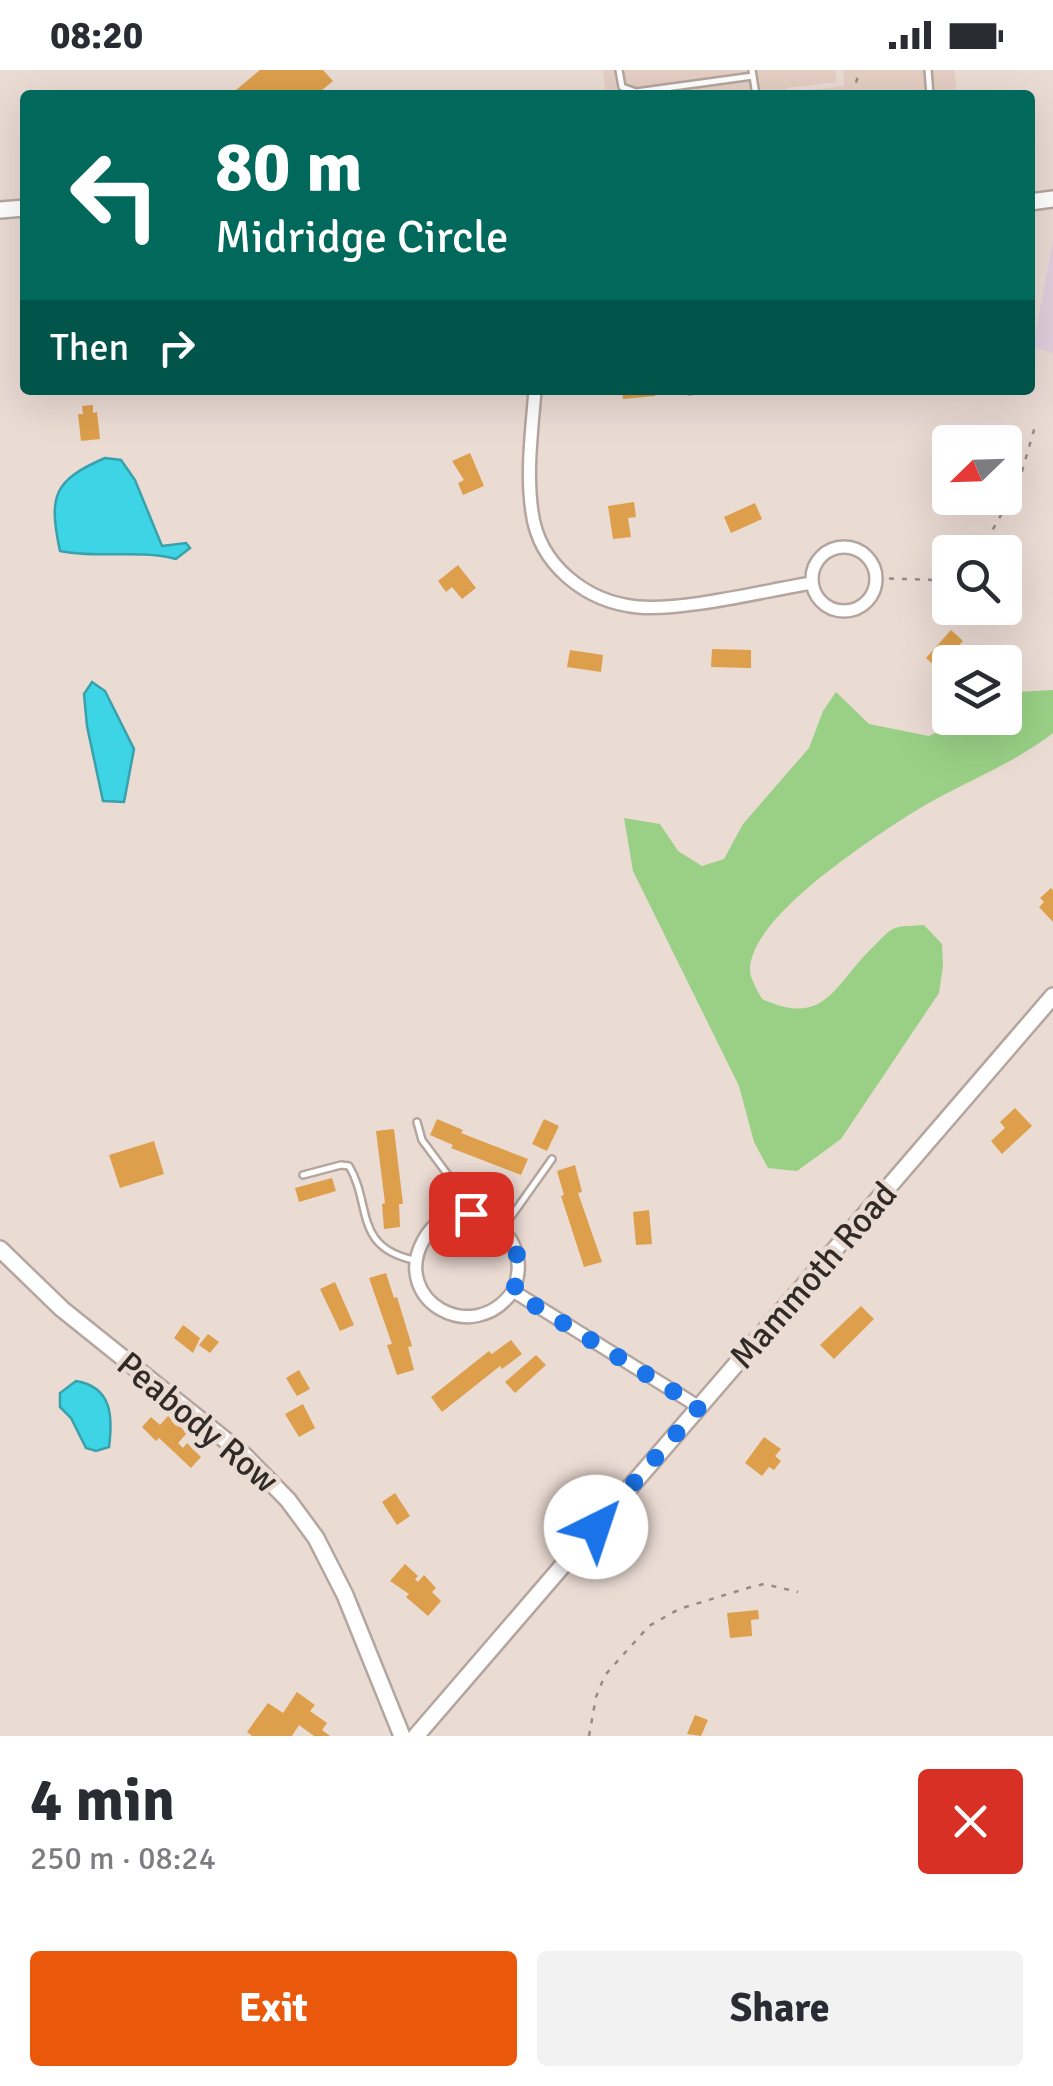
<!DOCTYPE html>
<html lang="en">
<head>
<meta charset="utf-8">
<style>
	:root { --surface:#fff; --page:#f2f2f3; --text:#2b2b33; --muted:#7c7c81; --accent:#ea580c }
	body { margin:0; font-family:Signika,sans-serif; background:var(--page); color:var(--text); height:100vh; display:flex; flex-direction:column; font-size:38px; white-space:nowrap }
	* { box-sizing:border-box; margin:0 }
	p { font-size:32px; color:var(--muted) }
	.icon { flex:none; width:55px; height:55px; fill:none; stroke:currentColor; stroke-width:2; stroke-linecap:round; stroke-linejoin:round }
	.map { position:relative; height:1666px; overflow:hidden }
	.sheet { display:flex; flex-direction:column; background:var(--surface); flex:1 }
	.sheet>* { flex:none }
	.banner { position:absolute; left:20px; top:20px; width:1015px; height:305px; border-radius:10px; box-shadow:0 10px 40px #0002; background:#00695c; color:#fff; overflow:hidden }
	.needle { width:65px; rotate:247deg }
	.buttons { position:absolute; left:932px; top:355px; display:grid; gap:20px }
	.buttons a { display:grid; place-items:center; width:90px; height:90px; border-radius:10px; background:var(--surface); box-shadow:0 10px 40px #0002; font-size:50px }
	.pin { position:absolute; display:grid; place-items:center; width:85px; height:85px; color:#fff; margin:-42px; border-radius:20px; box-shadow:0 5px 15px #0006 }
	.me { position:absolute; width:110px; margin:-55px; rotate:41deg; stroke-linejoin:round; filter:drop-shadow(0 0 8px #0008) }
	.turn { display:flex; align-items:center; gap:35px; height:210px; padding:0 30px; font-size:45px }
	.turn .icon { width:130px; height:130px; stroke-width:2.5 }
	.turn b { display:block; font-size:70px; line-height:85px }
	.then { display:flex; align-items:center; height:95px; padding:0 30px; background:#0003; gap:20px; font-size:38px }
	.round { display:grid; place-items:center; flex:none; width:105px; height:105px; border-radius:10px; background:var(--page) }
	.summary { display:flex; align-items:center; justify-content:space-between; height:170px; padding:0 30px }
	h1 { font-size:60px; font-weight:700; line-height:75px }
	.action { display:flex; gap:20px; margin-top:auto; padding:20px 30px }
	.action a { flex:1; height:115px; border-radius:10px; background:var(--accent); color:#fff; font-size:40px; font-weight:700; line-height:115px; text-align:center }
	.action a+a { background:var(--page); color:var(--text) }
	.status { display:flex; justify-content:space-between; align-items:center; height:70px; padding:0 50px; background:var(--surface); direction:ltr }
	.status svg { height:28px; fill:currentColor }
	.map>svg:first-child { display:block }
</style>
</head>
<body>
<div class="status"><b>08:20</b><svg viewBox="0 0 49 12"><path d="M0 12V9h3v3zM5 12V6h3v6zM10 12V3h3v9zM15 12V0h3v12zM26 1h20v11H26zM47 4h2v5h-2z"/></svg></div>
<div class="map">
<svg width="1053" height="1666" viewBox="0 0 1053 1666">
	<rect width="100%" height="100%" fill="#eadbd3"/>
	<g fill="#e5cec4">
		<path d="M603,0h232l2,12 -50,6v7h-181z"/>
		<path d="M843,0h111l3,25h-166l-1,-3 54,-6z"/>
	</g>
	<path fill="#e1cedd" d="M1053,170v113l-20,-6z"/>
	<path fill="#99d086" d="M1053,620v43c-44,34 -95,51 -141,80 -41,26 -163,105 -162,157 0,9 8,21 12,29 65,30 73,-17 113,-54 5,-5 12,-13 18,-16 8,-4 22,-3 31,-4l18,19 1,22 -4,27 -98,146 -44,32 -29,-3 -14,-26 -15,-56 -106,-215 -9,-53 36,6 18,27 24,15 22,-7 19,-35 66,-76 14,-37 13,-19 33,32 60,12 36,-18h40v-21l9,-5z"/>
	<g fill="#3dd4e5" stroke="#39a1ac" stroke-width="2.5">
		<path d="M105,388l16,2 14,20 27,66 24,-3 4,5 -14,11c-39,-10 -78,0 -116,-8 -12,-56 -6,-71 45,-93z"/>
		<path d="M92,612l13,9 29,58 -10,53 -21,-1 -16,-75 -3,-32z"/>
		<path d="M76,1311c36,6 37,35 33,66l-13,4 -10,-3 -15,-30 -11,-11v-14z"/>
	</g>
	<g fill="#dd9f4c">
		<path d="M260,0h63l10,11 -17,14h-86z"/>
		<path d="M622,320h33v6l-32,3z"/>
		<rect x="699" y="320" width="33" height="5"/>
		<path d="M93,335v8l4,-1 3,27 -19,2 -3,-27h5l-1,-8z"/>
		<path d="M470,383l14,33 -21,9 -5,-12 6,-3 -12,-19z"/>
		<path d="M634,432l2,15 -8,1 3,19 -18,2 -5,-33z"/>
		<path d="M755,433l7,16 -31,14 -7,-16z"/>
		<path d="M458,495l18,23 -14,11 -10,-12 -6,5 -8,-11z"/>
		<path d="M951,560l12,11 -25,28 -12,-11z"/>
		<path d="M712,579l39,1v18l-40,-1z"/>
		<path d="M570,580l33,5 -2,17 -34,-5z"/>
		<path d="M1051,818l2,2v32l-14,-15 5,-5 -4,-4z"/>
		<path d="M1015,1038l17,18 -30,28 -11,-13 14,-13 -5,-6z"/>
		<path d="M437,1049l26,11 -2,3 67,26 -7,16 -70,-27 2,-3 -23,-10z"/>
		<path d="M544,1049l15,7 -12,25 -15,-7z"/>
		<path d="M394,1059l9,75h-4l1,23 -16,2 -2,-25 3,-1 -9,-72z"/>
		<path d="M154,1071l10,33 -44,14 -11,-33z"/>
		<path d="M575,1095l7,27 -4,1 24,69 -18,5 -23,-71 3,-1 -7,-24z"/>
		<path d="M332,1108l4,13 -37,11 -4,-14z"/>
		<path d="M649,1140l3,34 -16,1 -3,-33z"/>
		<path d="M386,1203l8,25 3,-1 15,49 -4,1 6,23 -17,5 -10,-30 5,-1 -23,-66z"/>
		<path d="M335,1212l19,43 -14,6 -20,-42z"/>
		<path d="M861,1236l13,13 -40,40 -14,-14z"/>
		<path d="M183,1255l17,13 -7,15 -19,-15z"/>
		<path d="M208,1264l11,8 -9,11 -11,-8z"/>
		<path d="M511,1270l11,14 -20,15 -2,-3 -58,46 -11,-15 58,-46 3,3z"/>
		<path d="M536,1285l10,10 -31,28 -10,-11z"/>
		<path d="M299,1300l11,19 -13,7 -11,-18z"/>
		<path d="M303,1334l12,24 -16,9 -14,-23z"/>
		<path d="M168,1346l19,17 -9,10 5,5 4,-5 14,14 -10,11 -32,-30 -3,3 -14,-14 9,-10 9,8z"/>
		<path d="M764,1367l17,12 -6,7 6,5 -7,9 -5,-3 -7,9 -17,-13z"/>
		<path d="M395,1423l15,23 -13,9 -15,-23z"/>
		<path d="M405,1494l13,12 -3,3 3,3 6,-7 12,13 -4,4 9,9 -13,15 -22,-19 3,-3 -19,-13z"/>
		<path d="M758,1540l1,9 -8,1 1,16 -22,2 -3,-25z"/>
		<path d="M297,1622l18,13 -5,6 17,12 -5,7 8,6h-16l-15,-11 -7,11h-40l-5,-4 21,-29 15,10z"/>
		<path d="M695,1645l13,5 -7,16 -14,-2z"/>
	</g>
	<g fill="none" stroke-linecap="round" stroke-linejoin="round">
		<defs>
			<g id="lane">
				<path d="M619,0l3,17 14,5 117,-16"/>
				<path d="M752,0l4,25"/>
				<path d="M928,0l2,25"/>
				<path d="M690,320v1"/>
				<path d="M417,1052l5,18 26,35 17,37"/>
				<path d="M303,1105l38,-10 8,1c23,38 4,81 65,94"/>
				<path d="M503,1158l49,-69"/>
			</g>
			<g id="street">
				<path d="M535,320c-3,40 -9,82 -3,122 7,53 54,90 106,95 46,4 125,-16 174,-24"/>
				<circle cx="844" cy="509" r="32"/>
				<path d="M513,1221c-40,57 -122,9 -90,-50 31,-58 117,-14 90,50l186,116"/>
			</g>
			<g id="secondary">
				<path d="M1030,132l23,-3"/>
				<path d="M0,140l25,-2"/>
				<path d="M0,1179l62,60 182,146 44,45 28,38 29,57 57,141"/>
				<path d="M416,1666l637,-740"/>
			</g>
		</defs>
		<use href="#lane" stroke="#b4a69f" stroke-width="10"/>
		<use href="#street" stroke="#b4a69f" stroke-width="16"/>
		<use href="#secondary" stroke="#b4a69f" stroke-width="20"/>
		<g stroke="#968b86" stroke-width="2.5" stroke-dasharray="5 8" stroke-linecap="butt">
			<path d="M852,25l8,-25"/>
			<path d="M980,482l38,-67 18,-62"/>
			<path d="M876,508l57,2 17,-4"/>
			<path d="M589,1666l7,-39 9,-22 44,-49 30,-17 72,-22 13,-3 34,8"/>
		</g>
		<use href="#lane" stroke="#fff" stroke-width="5"/>
		<use href="#street" stroke="#fff" stroke-width="11"/>
		<use href="#secondary" stroke="#fff" stroke-width="15"/>
	</g>
	<g fill="none" stroke-linecap="round" stroke-linejoin="round">
		<path stroke="#1a73e8" stroke-width="18" stroke-dasharray="0 32.4" d="M471,1144c39,7 57,42 42,78l186,115 -103,120"/>
	</g>
	<g text-anchor="middle" stroke-width="9" stroke-linejoin="round" paint-order="stroke">
		<g font-size="35" fill="#312b28" stroke="#eadbd3">
			<text transform="translate(813 1205) rotate(-49)" y="12">Mammoth Road</text>
			<text transform="translate(198 1352) rotate(40)" y="12">Peabody Row</text>
		</g>
	</g>
</svg>
<div class="buttons">
<a><svg class="needle" viewBox="-14 -14 28 28"><path d="M0-13l5 13h-10z" fill="#e53935"/><path d="M0 13l5-13h-10z" fill="#7c7c81"/></svg></a>
<a><svg class="icon" aria-label="search" viewBox="0 0 24 24"><circle cx="10" cy="10" r="6"/><path d="M15 15l6 6"/></svg></a>
<a><svg class="icon" aria-label="layers" viewBox="0 0 24 24"><path d="M12 4l9 5-9 5-9-5zM3 14l9 5 9-5"/></svg></a>
</div>
<div class="pin" style="left:471px;top:1144px;background:#d93025"><svg class="icon" aria-label="arrive" viewBox="0 0 24 24"><path d="M6 21V4h12l-3 4 3 4H6"/></svg></div>
<svg class="me" style="left:596px;top:1457px" viewBox="-20 -20 40 40"><circle r="19" fill="#fff"/><path d="M0-13L10 11 0 6-10 11z" fill="#1a73e8"/></svg>
<div class="banner">
<div class="turn"><svg class="icon" aria-label="left" viewBox="0 0 24 24"><path d="M17 20v-9H6M10 6l-5 5 5 5"/></svg><div><b>80 m</b>Midridge Circle</div></div>
<div class="then">Then<svg class="icon" aria-label="right" viewBox="0 0 24 24"><path d="M7 20v-9h11M14 6l5 5-5 5"/></svg></div>
</div>
</div>
<section class="sheet">
<div class="summary"><div><h1>4 min</h1><p>250 m · 08:24</p></div><a class="round" style="background:#d93025;color:#fff"><svg class="icon" aria-label="close" viewBox="0 0 24 24"><path d="M6 6l12 12M18 6L6 18"/></svg></a></div>
<div class="action"><a>Exit</a><a>Share</a></div>
</section>
</body>
</html>
